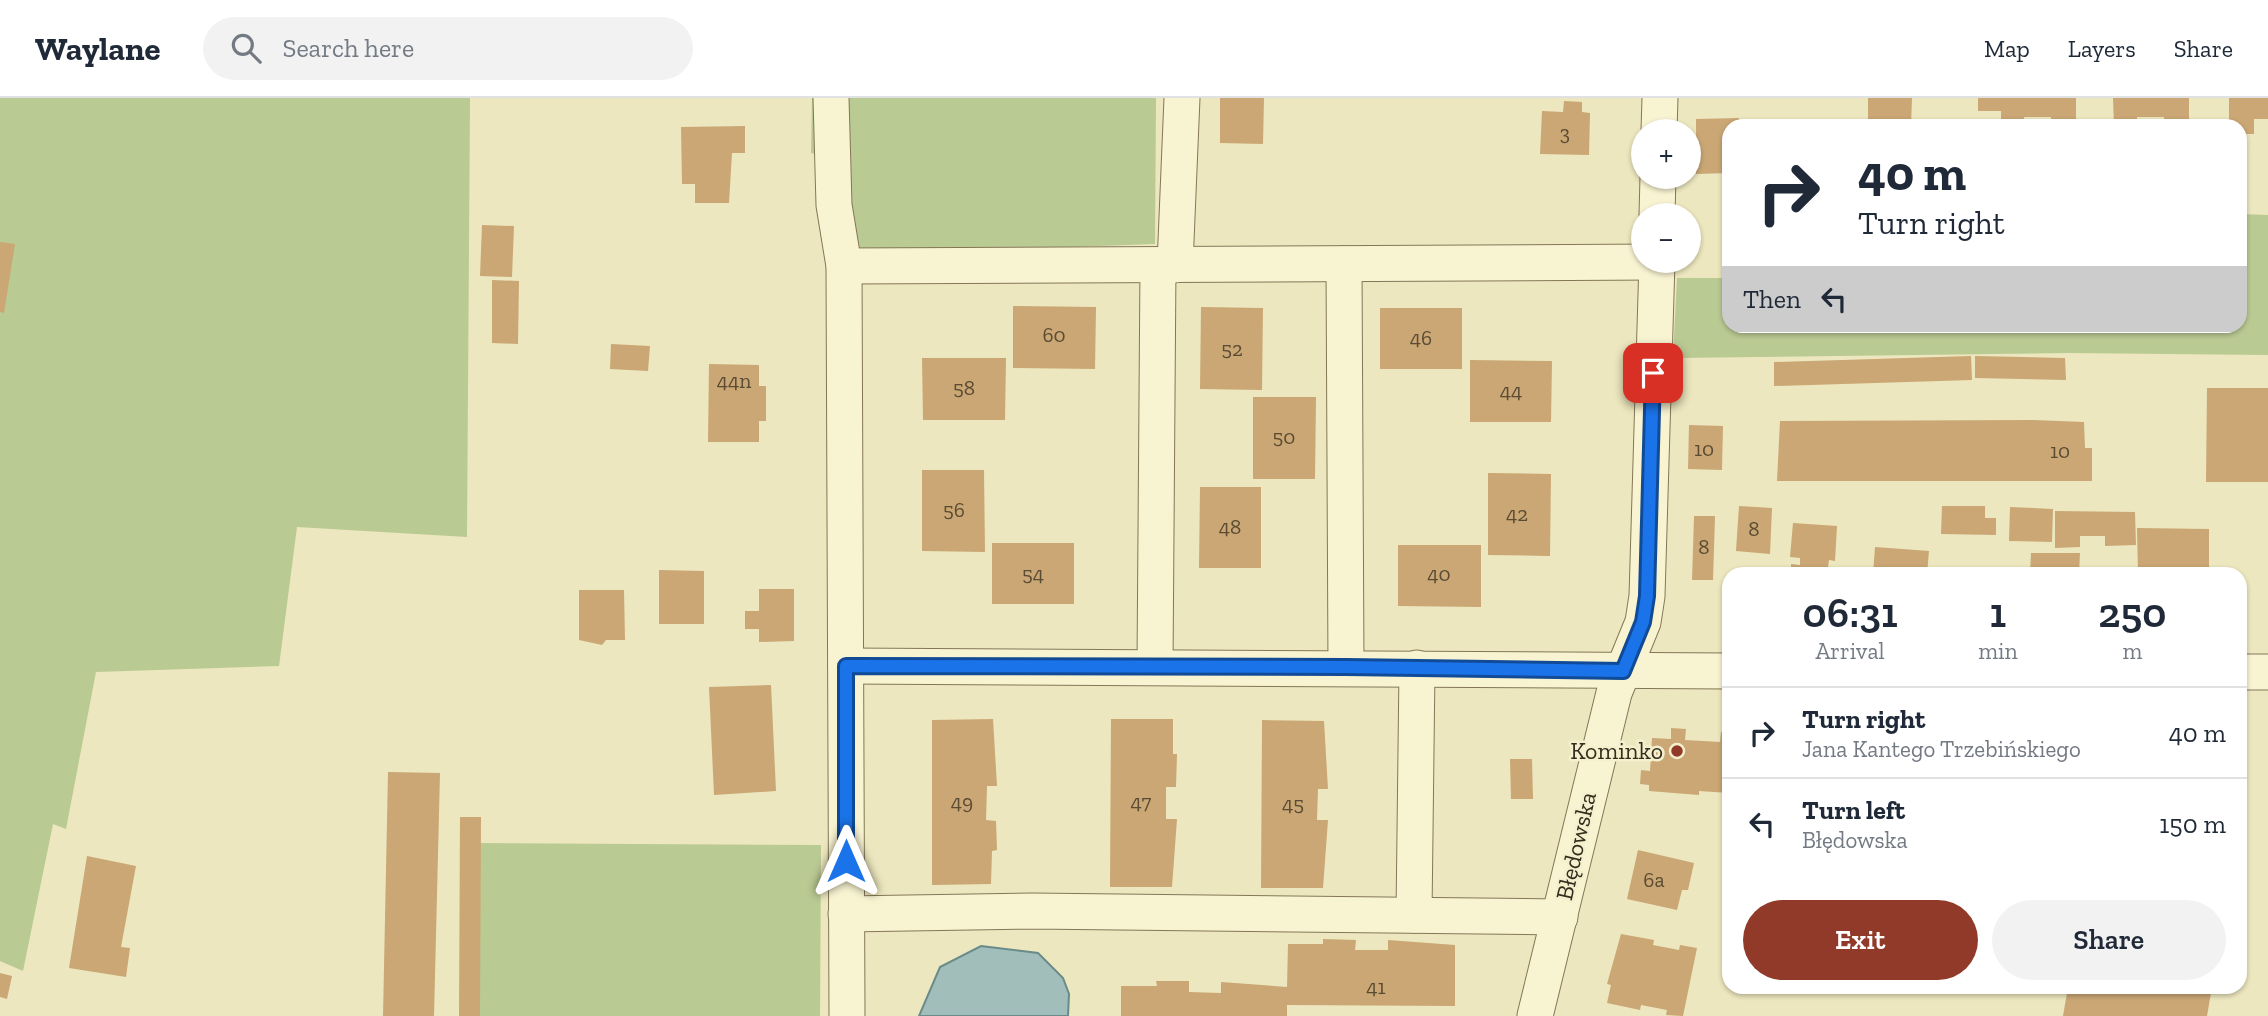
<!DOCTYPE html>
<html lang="en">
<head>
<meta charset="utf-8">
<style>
	:root { --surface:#fff; --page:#f2f2f3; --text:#1f2937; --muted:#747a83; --line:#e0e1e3; --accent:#923a29 }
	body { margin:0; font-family:"Zilla Slab",serif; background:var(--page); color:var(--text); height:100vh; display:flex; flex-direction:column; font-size:26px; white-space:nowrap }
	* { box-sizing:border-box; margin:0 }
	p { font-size:23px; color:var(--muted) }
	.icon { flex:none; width:38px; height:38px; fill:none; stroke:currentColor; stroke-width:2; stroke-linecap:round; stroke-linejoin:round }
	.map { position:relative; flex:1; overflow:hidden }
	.panel { position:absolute; left:1722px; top:469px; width:525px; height:427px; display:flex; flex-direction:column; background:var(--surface); border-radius:21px; box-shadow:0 2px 5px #0004 }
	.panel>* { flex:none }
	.hud { position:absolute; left:1722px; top:21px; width:525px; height:214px; border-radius:21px; box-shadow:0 2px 5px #0004; background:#fff; color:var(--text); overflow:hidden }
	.fabs { position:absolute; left:1631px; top:21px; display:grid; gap:14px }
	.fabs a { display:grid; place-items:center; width:70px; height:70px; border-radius:50%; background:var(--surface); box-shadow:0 2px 5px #0004; font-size:35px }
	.pin { position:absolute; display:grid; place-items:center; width:60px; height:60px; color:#fff; margin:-30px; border-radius:14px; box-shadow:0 4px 10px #0006 }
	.me { position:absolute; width:77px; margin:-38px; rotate:0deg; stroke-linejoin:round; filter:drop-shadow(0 0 5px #0008) }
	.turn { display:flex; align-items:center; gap:24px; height:147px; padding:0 21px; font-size:32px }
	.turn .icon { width:91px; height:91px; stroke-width:2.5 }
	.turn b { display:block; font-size:49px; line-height:60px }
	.then { display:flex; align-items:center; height:66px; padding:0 21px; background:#0003; gap:14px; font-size:26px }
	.eta { display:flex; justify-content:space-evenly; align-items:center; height:119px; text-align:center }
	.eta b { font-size:42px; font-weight:600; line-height:49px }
	.cta { display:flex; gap:14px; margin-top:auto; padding:14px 21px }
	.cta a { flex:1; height:80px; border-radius:42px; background:var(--accent); color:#fff; font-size:28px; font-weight:600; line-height:80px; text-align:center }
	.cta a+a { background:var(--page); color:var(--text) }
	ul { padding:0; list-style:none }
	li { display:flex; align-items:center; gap:21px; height:91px; padding:0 21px; border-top:2px solid var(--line) }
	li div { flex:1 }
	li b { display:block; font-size:26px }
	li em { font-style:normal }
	header { display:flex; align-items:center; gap:42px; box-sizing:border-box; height:98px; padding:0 35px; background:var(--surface); border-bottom:2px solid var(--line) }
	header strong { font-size:33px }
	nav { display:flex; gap:38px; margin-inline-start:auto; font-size:24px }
	.search { width:490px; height:63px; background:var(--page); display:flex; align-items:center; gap:18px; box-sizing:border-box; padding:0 24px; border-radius:38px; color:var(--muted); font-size:26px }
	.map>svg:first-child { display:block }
</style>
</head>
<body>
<header>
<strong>Waylane</strong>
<div class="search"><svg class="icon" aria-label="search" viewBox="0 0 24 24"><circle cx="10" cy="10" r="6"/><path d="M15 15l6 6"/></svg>Search here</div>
<nav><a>Map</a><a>Layers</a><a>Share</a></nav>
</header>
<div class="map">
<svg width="2268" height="918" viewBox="0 0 2268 918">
	<rect width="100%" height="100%" fill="#ece7be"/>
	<g fill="#baca93">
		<path d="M0,0h470l-3,439 -170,-10 -18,139 -183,6 -30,157 -13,-5 -30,147 -23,-10z"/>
		<path d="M812,0h344l-1,146 -304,11 -7,-95 -33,-7z"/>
		<path d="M2240,116l28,1v140l-199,-2 -396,5 4,-80h52v48h511z"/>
		<path d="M476,745l345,2 -1,171h-348z"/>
	</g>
	<path fill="#a2bebb" stroke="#698b89" stroke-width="2" d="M981,848l57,7 25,25 6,16 -1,22h-149l21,-49z"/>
	<g fill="#caa775">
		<path d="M1220,0h44l-1,46 -43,-1z"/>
		<path d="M1868,0h44l-1,28h-43z"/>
		<path d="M1978,0h98v28h-25v-9h-27l1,9h-24v-15h-23z"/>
		<path d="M2113,0h76v28h-25v-9h-27v9h-23z"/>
		<path d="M2229,0h39v21h-14v15h-14v-8h-11z"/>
		<path d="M1564,3l18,1v10l8,1 -1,42 -49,-1 2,-43 21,1z"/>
		<path d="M1739,20v8h-10v47l-33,1v-55z"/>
		<path d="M745,28v27h-13l-3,50h-34v-19h-13l-1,-57z"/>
		<path d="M482,127l32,1 -2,51 -32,-1z"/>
		<path d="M0,144l15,2 -11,69 -4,-1z"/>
		<path d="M492,182l27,1 -1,63 -26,-1z"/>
		<path d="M1013,208l83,1 -1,62 -82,-1z"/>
		<path d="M1201,209l62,1 -1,82 -62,-1z"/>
		<rect x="1380" y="210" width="82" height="61"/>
		<path d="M611,246l39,2 -2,25 -38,-2z"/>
		<path d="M1971,258l1,24 -198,6v-24z"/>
		<path d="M1975,258l90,2 1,22 -91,-2z"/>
		<path d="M922,260h84l-1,62h-82z"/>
		<path d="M1470,262l82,1 -1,61h-81z"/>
		<path d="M709,266l50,1v21h7v35h-7v21h-51z"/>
		<path d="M2207,290h61v94h-62z"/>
		<path d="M1253,299h63l-1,82h-62z"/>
		<path d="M2033,322l51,2 1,26h7v33h-315l3,-60z"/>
		<path d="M1689,327l34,1 -1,44 -34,-1z"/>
		<path d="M922,372h62l1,82 -63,-1z"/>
		<path d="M1488,375l63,1 -1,82 -62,-1z"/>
		<path d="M1200,389h61v81h-62z"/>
		<path d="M1739,408l33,2 -2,46 -34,-3z"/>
		<path d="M1942,408h43v12h11v17l-55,-1z"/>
		<path d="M2010,409l43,2 -1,33 -43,-1z"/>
		<path d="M2055,413l80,1 1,33 -31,1v-10h-25v11l-25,1z"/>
		<path d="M1694,418h21l-2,64h-21z"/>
		<path d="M1793,425l44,3 -2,35 -6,-1 -1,7 15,2v5h-52v-10l9,1v-7l-10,-1z"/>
		<path d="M2137,430l72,1v45h-71z"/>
		<rect x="992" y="445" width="82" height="61"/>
		<path d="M1398,447h83v62l-83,-1z"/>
		<path d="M1875,449l54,4 -2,23h-54z"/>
		<path d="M2031,455h49l-1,21h-49z"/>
		<path d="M659,472l45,1v53h-45z"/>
		<path d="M759,491h35v52l-35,1v-13h-14v-18h14z"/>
		<path d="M579,492h45l1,50h-19l-4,5 -23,-5z"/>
		<path d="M771,587l5,106 -62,4 -5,-108z"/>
		<path d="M993,621l4,67h-10l-1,34 10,1 1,29 -5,1 -1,33 -59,1v-165z"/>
		<path d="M1111,621h62v35h4l-1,33h-10v32h11l-5,68h-62z"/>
		<path d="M1262,622l62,1 4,68h-10l-1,31h11l-5,68h-62z"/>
		<path d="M1671,630l15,1 -1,11 35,2 1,-10h8v61l-30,-2v4l-50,-4v-6l-9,-1 1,-14 9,1 2,-33 19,1z"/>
		<path d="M1510,661h22l1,40h-22z"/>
		<path d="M388,674l52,1 -6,243h-51z"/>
		<path d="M460,719h21l-1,199h-21z"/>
		<path d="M1638,752l56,13 -6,27h-6l-5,20 -50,-11z"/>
		<path d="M87,758l49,10 -15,81 9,1 -4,29 -57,-9z"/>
		<path d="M1621,836l33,6 -1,5 26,5 1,-5 17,3 -14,68 -17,-1 1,-5 -26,-5 -1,5 -33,-7 4,-18 -4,-1z"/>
		<path d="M1323,841l33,1 -1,10h33v-10l67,5v61l-168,-1v11h-166v-30h36l-1,-5h33v11l32,1v-11l66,5 1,-43h35z"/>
		<path d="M0,875l12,3 -5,23 -7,-2z"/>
		<path d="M2068,889h144l-5,29h-144z"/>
	</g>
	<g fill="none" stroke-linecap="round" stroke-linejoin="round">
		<defs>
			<g id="minor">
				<path d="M831,0l3,107 10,61 3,750"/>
				<path d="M1659,33l1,-33"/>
				<path d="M1657,117l1,-38"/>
				<path d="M1344,166l2,403"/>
				<path d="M1175,167l7,-167"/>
				<path d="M844,168l813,-4"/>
				<path d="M846,568l883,5"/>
				<path d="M1155,568l3,-401"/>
				<path d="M2240,574h28"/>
				<path d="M846,816l186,-3 528,6"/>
				<path d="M1414,817l3,-247"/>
				<path d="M1535,918l79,-323 29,-71 4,-26 10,-335"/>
			</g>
		</defs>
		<use href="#minor" stroke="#847757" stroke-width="37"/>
		<use href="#minor" stroke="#f8f3d1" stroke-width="35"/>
	</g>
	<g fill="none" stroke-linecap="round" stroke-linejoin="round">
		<defs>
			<path id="route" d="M846,763v-195l500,1 277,4 20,-49 4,-26 6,-223"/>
		</defs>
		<use href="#route" stroke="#114b97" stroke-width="18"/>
		<use href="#route" stroke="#1a73e8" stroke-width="12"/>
	</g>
	<circle fill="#923a29" stroke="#f4f0ce" stroke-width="2.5" cx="1677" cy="653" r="7"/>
	<g text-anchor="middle" stroke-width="5" stroke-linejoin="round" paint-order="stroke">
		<g font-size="21" fill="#5a4b32">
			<text x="1565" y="42">3</text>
			<text x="1054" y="244">60</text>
			<text x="1421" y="247">46</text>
			<text x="1232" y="258">52</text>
			<text x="734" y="290">44n</text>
			<text x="964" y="297">58</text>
			<text x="1511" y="300">44</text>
			<text x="1284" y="346">50</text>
			<text x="1704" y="358">10</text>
			<text x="2060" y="360">10</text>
			<text x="954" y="419">56</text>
			<text x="1517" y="423">42</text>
			<text x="1230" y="436">48</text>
			<text x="1754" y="438">8</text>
			<text x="1704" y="456">8</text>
			<text x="1033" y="483">54</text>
			<text x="1439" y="483">40</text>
			<text x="962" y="711">49</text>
			<text x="1141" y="711">47</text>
			<text x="1293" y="713">45</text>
			<text x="1654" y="789">6a</text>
			<text x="1376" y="896">41</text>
		</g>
		<g font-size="24" fill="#342c1c" stroke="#f4f0ce" text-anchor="end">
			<text x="1663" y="661">Kominko</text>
		</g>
		<g font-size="24" fill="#342c1c" stroke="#f4f0ce">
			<text transform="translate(1576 748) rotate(-77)" y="8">Błędowska</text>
		</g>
	</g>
</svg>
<div class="fabs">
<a>+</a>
<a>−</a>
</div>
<div class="pin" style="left:1653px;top:275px;background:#d93025"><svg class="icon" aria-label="arrive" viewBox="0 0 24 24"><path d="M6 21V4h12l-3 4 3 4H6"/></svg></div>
<svg class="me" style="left:846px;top:763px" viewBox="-20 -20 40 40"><path d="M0-17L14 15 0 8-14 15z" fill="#1a73e8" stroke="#fff" stroke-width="4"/></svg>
<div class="hud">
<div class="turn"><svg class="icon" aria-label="right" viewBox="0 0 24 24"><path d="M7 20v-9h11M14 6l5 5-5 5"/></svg><div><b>40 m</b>Turn right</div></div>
<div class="then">Then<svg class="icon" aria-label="left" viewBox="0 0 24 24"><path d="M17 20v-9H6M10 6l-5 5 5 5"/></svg></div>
</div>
<section class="panel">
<div class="eta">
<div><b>06:31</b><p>Arrival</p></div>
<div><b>1</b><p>min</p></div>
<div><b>250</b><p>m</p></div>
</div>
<ul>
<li><svg class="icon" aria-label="right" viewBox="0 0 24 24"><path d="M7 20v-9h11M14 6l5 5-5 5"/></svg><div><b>Turn right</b><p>Jana Kantego Trzebińskiego</p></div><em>40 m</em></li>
<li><svg class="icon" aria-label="left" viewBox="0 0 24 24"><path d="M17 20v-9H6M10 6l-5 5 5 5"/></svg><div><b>Turn left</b><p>Błędowska</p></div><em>150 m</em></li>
</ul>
<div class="cta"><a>Exit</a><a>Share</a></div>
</section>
</div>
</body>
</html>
